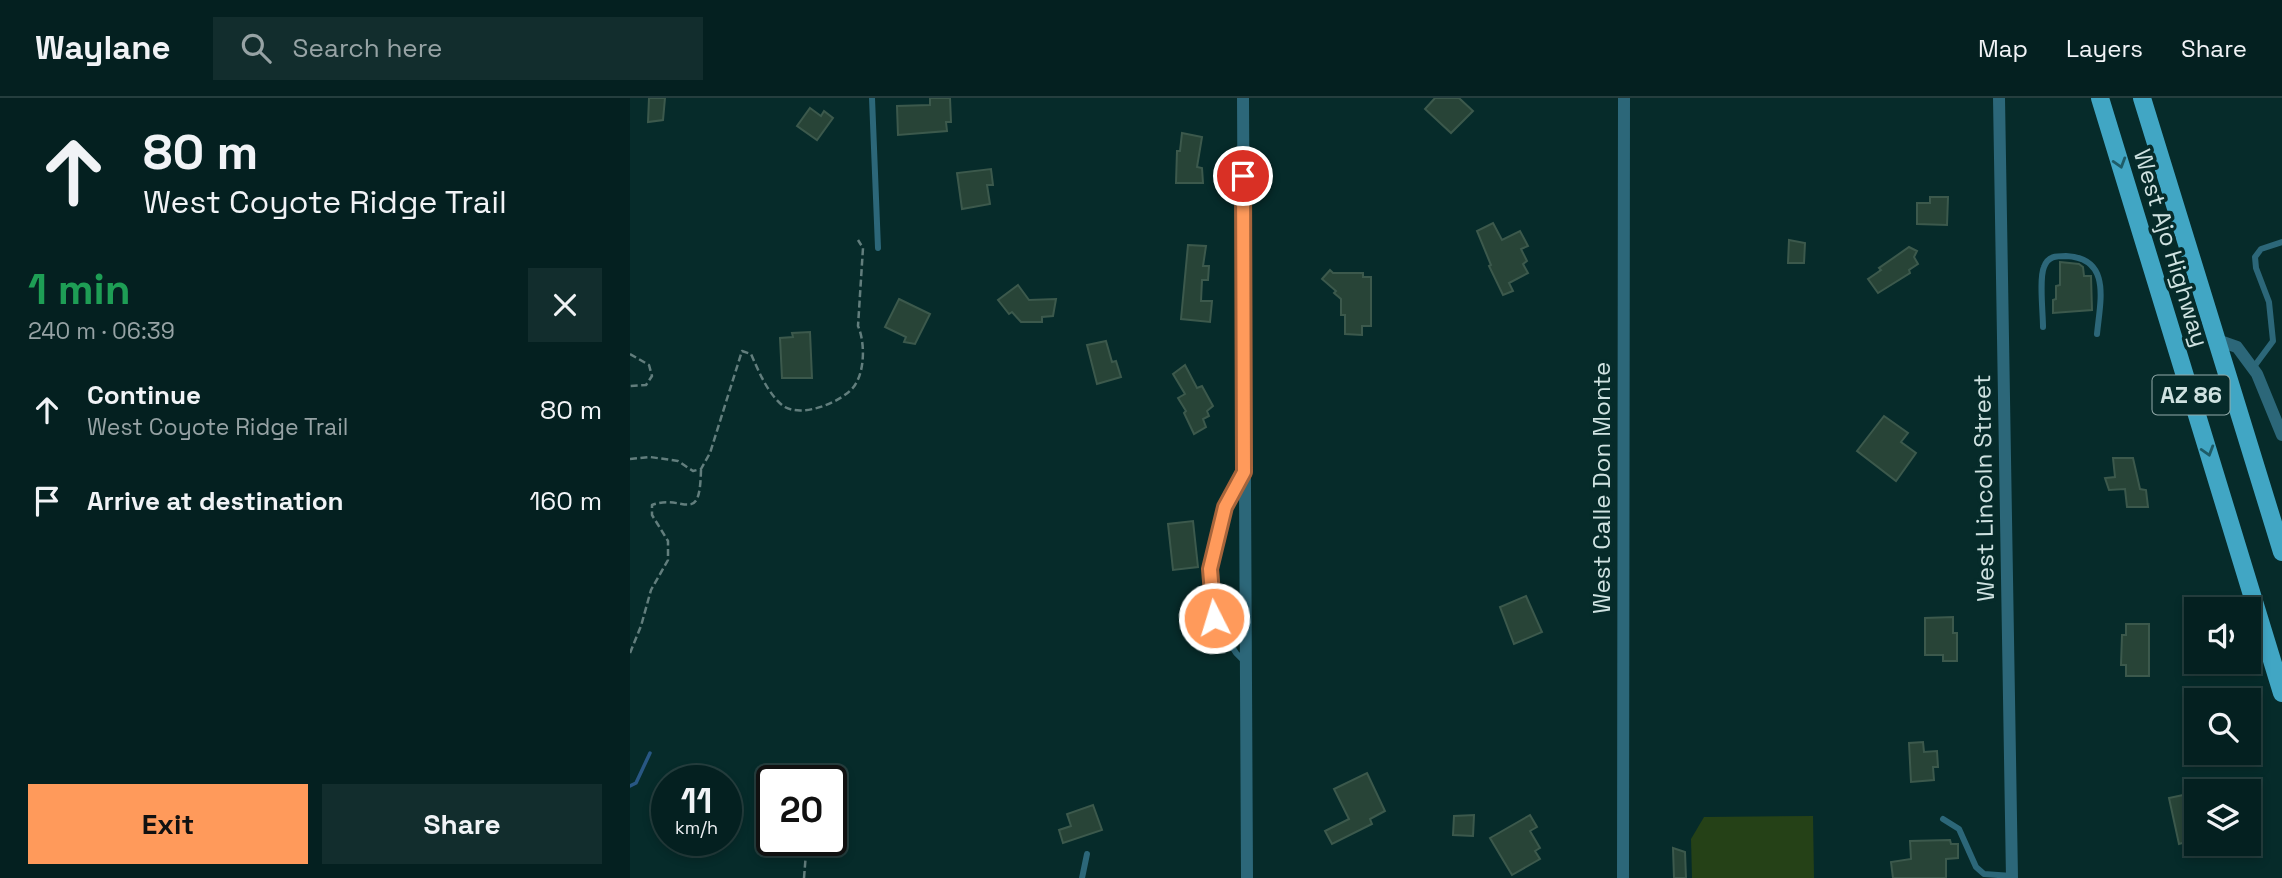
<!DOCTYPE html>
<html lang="en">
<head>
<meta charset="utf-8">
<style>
	:root { --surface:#042020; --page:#122d2d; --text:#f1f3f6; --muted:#97a3a5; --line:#253e3e; --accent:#ff9a5b }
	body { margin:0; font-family:"Space Grotesk",sans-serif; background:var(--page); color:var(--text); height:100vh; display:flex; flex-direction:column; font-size:26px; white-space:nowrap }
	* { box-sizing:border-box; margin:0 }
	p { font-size:23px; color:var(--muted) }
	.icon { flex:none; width:38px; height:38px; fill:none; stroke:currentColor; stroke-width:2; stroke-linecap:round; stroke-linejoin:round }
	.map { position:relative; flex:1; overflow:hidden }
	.side { display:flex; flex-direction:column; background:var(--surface); width:630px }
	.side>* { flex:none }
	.banner { background:#042020; color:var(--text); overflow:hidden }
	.fabs { position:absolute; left:1554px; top:499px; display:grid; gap:14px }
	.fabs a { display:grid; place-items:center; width:77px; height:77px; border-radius:0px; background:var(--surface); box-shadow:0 4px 10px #0003,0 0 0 2px var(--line); font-size:35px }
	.speed { position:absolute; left:21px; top:667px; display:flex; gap:14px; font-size:35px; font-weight:700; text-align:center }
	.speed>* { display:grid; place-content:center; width:91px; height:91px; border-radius:50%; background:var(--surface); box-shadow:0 4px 10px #0003,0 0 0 2px var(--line); line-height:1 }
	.speed small { font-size:18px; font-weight:400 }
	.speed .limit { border:4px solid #111; border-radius:10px; background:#fff; color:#111 }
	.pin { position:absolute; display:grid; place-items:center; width:60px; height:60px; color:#fff; margin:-30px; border:4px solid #fff; border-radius:50%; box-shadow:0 2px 7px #0007 }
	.me { position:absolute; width:77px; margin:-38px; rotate:355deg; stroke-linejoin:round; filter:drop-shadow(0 0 5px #0008) }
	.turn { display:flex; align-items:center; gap:24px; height:147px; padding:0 28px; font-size:32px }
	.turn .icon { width:91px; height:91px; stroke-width:2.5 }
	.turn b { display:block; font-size:49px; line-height:60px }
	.round { display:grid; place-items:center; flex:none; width:74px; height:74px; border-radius:0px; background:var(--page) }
	.summary { display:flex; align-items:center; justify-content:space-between; height:119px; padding:0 28px }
	h1 { font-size:42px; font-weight:600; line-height:52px; color:#1e9e55 }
	.button { display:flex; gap:14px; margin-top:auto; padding:14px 28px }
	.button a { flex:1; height:80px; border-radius:0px; background:var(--accent); color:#111; font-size:28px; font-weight:600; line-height:80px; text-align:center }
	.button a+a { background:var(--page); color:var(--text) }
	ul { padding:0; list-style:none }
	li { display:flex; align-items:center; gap:21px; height:91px; padding:0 28px }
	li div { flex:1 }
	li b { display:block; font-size:26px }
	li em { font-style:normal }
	header { display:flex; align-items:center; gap:42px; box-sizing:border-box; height:98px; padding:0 35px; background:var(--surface); border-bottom:2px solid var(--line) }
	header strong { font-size:33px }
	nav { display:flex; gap:38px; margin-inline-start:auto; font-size:24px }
	.search { width:490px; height:63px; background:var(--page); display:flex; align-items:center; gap:18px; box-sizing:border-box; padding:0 24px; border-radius:0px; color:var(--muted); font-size:26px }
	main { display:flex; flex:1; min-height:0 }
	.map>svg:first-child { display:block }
</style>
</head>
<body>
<header>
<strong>Waylane</strong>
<div class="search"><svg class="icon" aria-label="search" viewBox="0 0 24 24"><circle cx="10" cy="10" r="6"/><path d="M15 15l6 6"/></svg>Search here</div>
<nav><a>Map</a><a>Layers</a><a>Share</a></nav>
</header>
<main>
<section class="side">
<div class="banner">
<div class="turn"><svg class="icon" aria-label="ahead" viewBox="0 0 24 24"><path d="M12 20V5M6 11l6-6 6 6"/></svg><div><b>80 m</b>West Coyote Ridge Trail</div></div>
</div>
<div class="summary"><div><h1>1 min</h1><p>240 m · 06:39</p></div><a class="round"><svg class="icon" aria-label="close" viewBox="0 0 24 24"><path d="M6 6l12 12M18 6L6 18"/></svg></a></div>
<ul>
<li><svg class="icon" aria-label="ahead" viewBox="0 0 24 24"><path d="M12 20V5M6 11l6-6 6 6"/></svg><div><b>Continue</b><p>West Coyote Ridge Trail</p></div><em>80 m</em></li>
<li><svg class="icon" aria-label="arrive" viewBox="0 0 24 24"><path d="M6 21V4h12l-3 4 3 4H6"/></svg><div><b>Arrive at destination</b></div><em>160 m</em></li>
</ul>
<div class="button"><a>Exit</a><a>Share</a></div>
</section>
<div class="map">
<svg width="1652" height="780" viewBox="0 0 1652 780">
	<rect width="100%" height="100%" fill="#062b2a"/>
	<path fill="#254117" d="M1183,718l1,62h-122l-1,-39 13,-22z"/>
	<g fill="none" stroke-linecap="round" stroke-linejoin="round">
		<path stroke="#285783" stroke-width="3.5" d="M0,688l6,-3 14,-30"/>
	</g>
	<g fill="#284437" stroke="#3c594c" stroke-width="2">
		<path d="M19,0h16l-2,22 -15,2z"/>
		<path d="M300,0h20l1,24h-5l1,9 -49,4 -1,-29 33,-1z"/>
		<path d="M805,0h24l14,13 -22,22 -26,-24z"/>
		<path d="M180,10l11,8 3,-5 9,7 -16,22 -20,-14z"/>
		<path d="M552,35l20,4 -5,30 5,1 1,15h-27l1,-32h3z"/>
		<path d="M361,71l2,16h-6l3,19 -28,5 -5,-36z"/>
		<path d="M1300,99h18l-1,28 -30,-1v-21h13z"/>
		<path d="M863,125l9,17 18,-9 8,15 -7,3 6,12 -4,3 5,9 -19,10 4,8 -10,4 -14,-29 2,-1 -14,-34z"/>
		<path d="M1159,142l16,3 -1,20h-16z"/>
		<path d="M558,147l18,1 -3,20h6l-1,14h-6l-1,21h11l-2,21 -29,-3z"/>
		<path d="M1279,149l8,4 -3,6 4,7 -9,6 1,3 -32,20 -10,-14 13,-9 -2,-2z"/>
		<path d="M1430,164l19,2 4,3 1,9h7l1,34 -39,3v-13l3,-1v-13l4,-1z"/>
		<path d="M700,172l3,3h30v4h8v49h-9v9l-17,-1v-19h-4v-16l-7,-6 2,-2 -14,-12z"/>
		<path d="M388,187l11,15 27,-1 -3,17 -11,1v5h-21l-9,-10 -3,2 -11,-14z"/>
		<path d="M269,201l31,15 -15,30 -11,-2 2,-5 -21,-10z"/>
		<path d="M180,234l2,46h-30l-2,-40 13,-1 -1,-4z"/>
		<path d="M476,243l6,21 4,-1 5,16 -24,7 -10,-39z"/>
		<path d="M555,267l12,23 5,-2 11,20 -6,5 2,5 -6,3 3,8 -12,7 -10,-21 2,-2 -8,-13 7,-4 -12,-20z"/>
		<path d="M1254,318l24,17 -7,9 15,11 -20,28 -39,-30z"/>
		<path d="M1483,360h20l7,31 6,1 2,17h-21l-2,-18 -16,1 -4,-12 10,-1z"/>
		<path d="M563,423l5,46 -25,3 -5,-46z"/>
		<path d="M896,498l16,36 -28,12 -14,-37z"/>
		<path d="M1323,519v16h4v28h-14v-6h-18v-37z"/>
		<path d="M1496,526h23v52h-23v-11h-5l1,-30h4z"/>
		<path d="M1293,644l1,10 13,-1 1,16h-5l1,13 -23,2 -2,-39z"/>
		<path d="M737,675l18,38 -15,8 2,5 -40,20 -7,-13 24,-12 -15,-30z"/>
		<path d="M1558,696l8,45 -17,5 -10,-46z"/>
		<path d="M463,707l9,25 -39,13 -4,-13 12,-4 -4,-12z"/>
		<path d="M844,717l-1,21 -20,-1 1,-19z"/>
		<path d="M900,717l7,12 -7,4 10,17 -5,3 5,8 -28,16 -22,-37z"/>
		<path d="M1320,742l1,4h7v14l-12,1v19h-53l-2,-16 20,-3 -1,-18z"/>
		<path d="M1043,750l12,4 1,26h-12z"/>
	</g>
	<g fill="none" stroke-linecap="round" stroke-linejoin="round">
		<g stroke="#627e7d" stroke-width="2.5" stroke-dasharray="7 3.5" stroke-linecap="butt">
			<path d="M0,256l19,11 3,11 -6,9 -16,1"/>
			<path d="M0,361l20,-2 28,4 15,10 8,-2 9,-16 32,-102 9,3c8,18 16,38 31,51 18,15 63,-4 73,-20 10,-15 10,-43 3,-59l5,-78 -5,-8"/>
			<path d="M0,555l11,-27 10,-36 17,-30v-19l-16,-26v-10c32,-12 48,23 49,-36"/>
			<path d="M174,780l3,-38"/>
		</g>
		<g stroke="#2c6779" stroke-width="6">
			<path d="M242,0l6,150"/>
			<path d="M1413,229c0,-14 -4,-49 1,-60 4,-11 12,-11 22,-11 46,2 34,46 31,78"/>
			<path d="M1623,270l20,-27 -4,-39 -13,-34 -1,-11 6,-8 21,-7"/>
			<path d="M612,379l-17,30 -15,62 4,49 22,35 7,7"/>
			<path d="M1313,721l16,10 17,38 8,7 28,2"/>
			<path d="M452,780l5,-24"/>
		</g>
		<g stroke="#2c6779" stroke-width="12">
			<path d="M613,0l4,780"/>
			<path d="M1369,0l13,780"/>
			<path d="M1587,242l20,7 20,27 25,61"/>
			<path d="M993,780l1,-780"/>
		</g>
		<g stroke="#41a6c4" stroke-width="18">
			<path d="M1470,0l182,595"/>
			<path d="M1512,0l140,454"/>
		</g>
	</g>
	<defs><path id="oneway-chevron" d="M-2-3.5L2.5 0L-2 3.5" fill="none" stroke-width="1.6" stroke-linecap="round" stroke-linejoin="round" transform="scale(1.75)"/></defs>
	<g stroke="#1e5c68">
		<use href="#oneway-chevron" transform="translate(1490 65) rotate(73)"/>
		<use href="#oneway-chevron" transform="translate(1578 353) rotate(73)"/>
	</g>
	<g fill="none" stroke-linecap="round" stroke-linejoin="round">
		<defs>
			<path id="route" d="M584,520l-4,-49 15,-62 19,-35 -1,-296"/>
		</defs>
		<use href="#route" stroke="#a6643b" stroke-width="18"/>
		<use href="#route" stroke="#ff9a5b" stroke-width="12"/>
	</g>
	<g text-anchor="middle" stroke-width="7" stroke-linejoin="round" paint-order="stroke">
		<rect fill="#062b2a" stroke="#93abaa" stroke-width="2" x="1522.5" y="277.5" width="77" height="39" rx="5"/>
		<g font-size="23" font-weight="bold" fill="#cfe2e1">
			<text x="1561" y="305">AZ 86</text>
		</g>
		<g font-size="24" fill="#cfe2e1" stroke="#062b2a">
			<text transform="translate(1541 150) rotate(73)" y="8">West Ajo Highway</text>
			<text transform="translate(972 390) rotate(-90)" y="8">West Calle Don Monte</text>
			<text transform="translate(1354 390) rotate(-91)" y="8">West Lincoln Street</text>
		</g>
	</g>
</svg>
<div class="fabs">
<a><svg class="icon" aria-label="sound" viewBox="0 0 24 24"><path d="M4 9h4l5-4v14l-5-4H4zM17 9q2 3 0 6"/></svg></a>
<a><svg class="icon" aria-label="search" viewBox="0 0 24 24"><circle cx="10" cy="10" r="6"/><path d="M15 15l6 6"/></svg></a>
<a><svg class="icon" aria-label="layers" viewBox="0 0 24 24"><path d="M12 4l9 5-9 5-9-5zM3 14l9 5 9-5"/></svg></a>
</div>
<div class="speed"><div>11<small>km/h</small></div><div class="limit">20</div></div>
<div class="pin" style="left:613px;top:78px;background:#d93025"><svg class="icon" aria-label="arrive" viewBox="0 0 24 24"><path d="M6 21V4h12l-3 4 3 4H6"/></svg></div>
<svg class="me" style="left:584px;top:520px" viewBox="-20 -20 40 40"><circle r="17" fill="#ff9a5b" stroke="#fff" stroke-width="3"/><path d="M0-11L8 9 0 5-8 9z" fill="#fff"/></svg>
</div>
</main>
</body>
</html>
